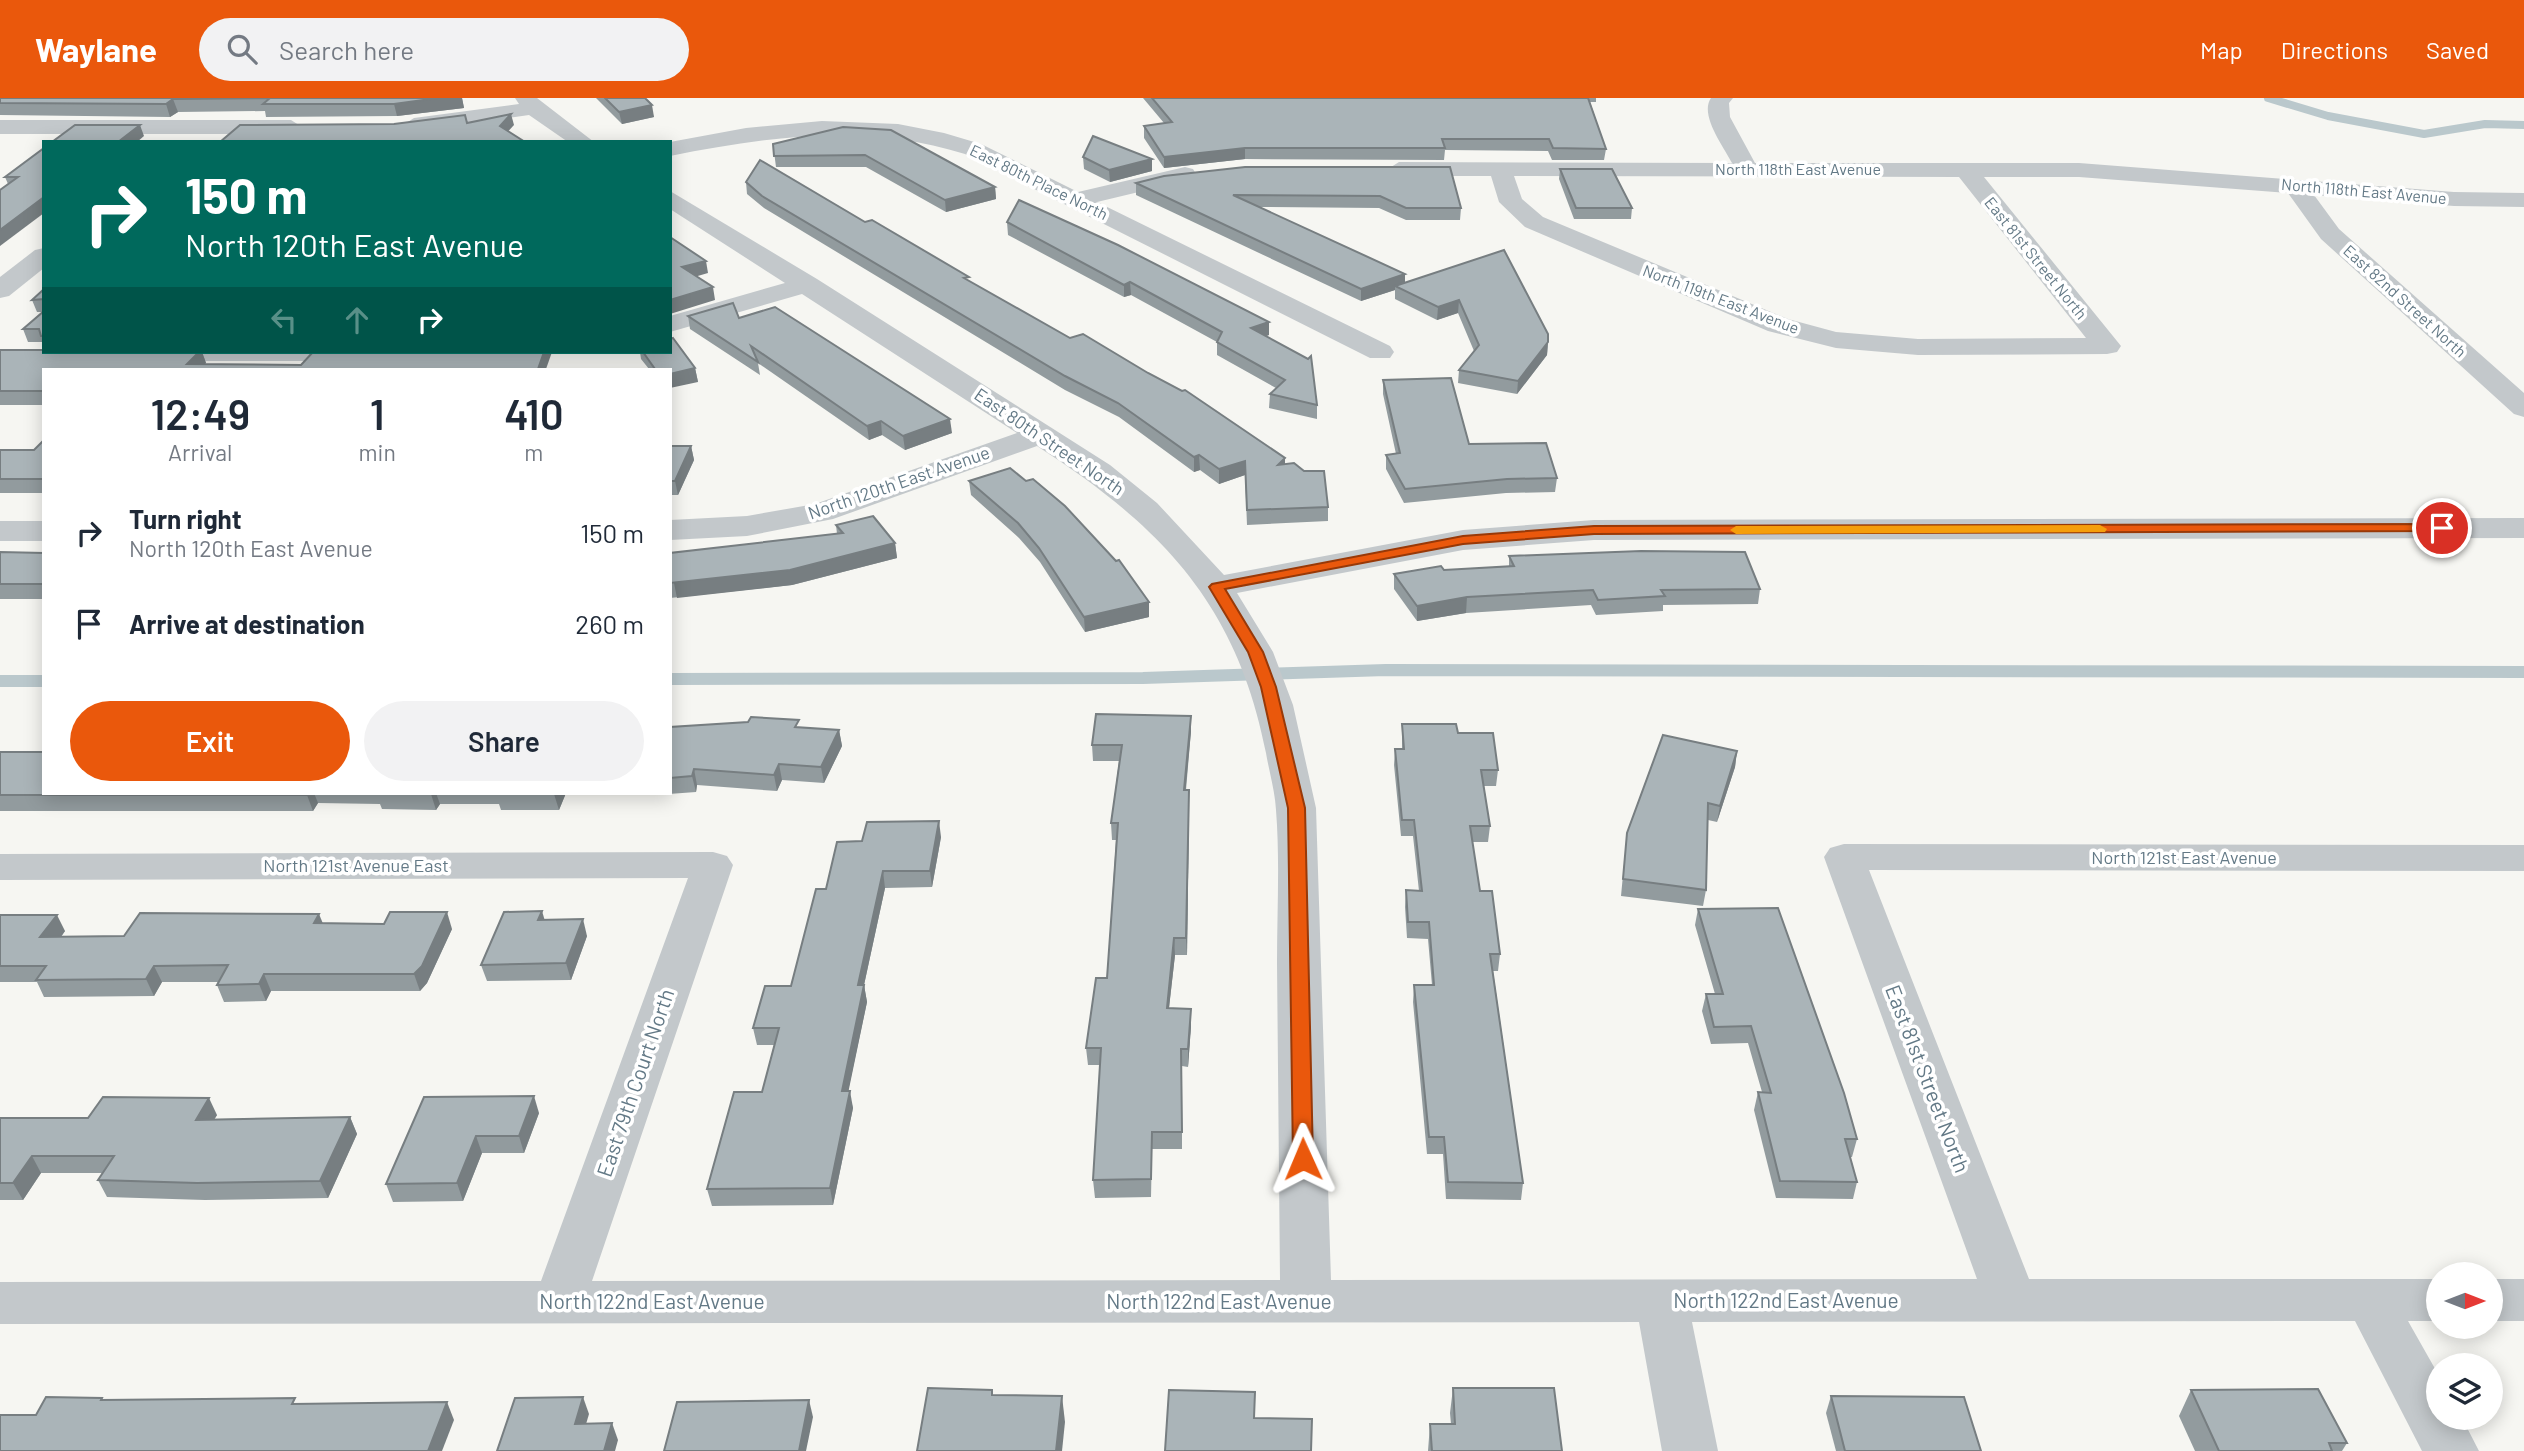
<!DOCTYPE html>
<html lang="en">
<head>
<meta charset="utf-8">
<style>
	:root { --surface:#fff; --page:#f2f2f3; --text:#1f2937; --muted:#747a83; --accent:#ea580c }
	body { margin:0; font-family:Barlow,sans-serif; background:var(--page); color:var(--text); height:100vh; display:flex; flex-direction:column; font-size:26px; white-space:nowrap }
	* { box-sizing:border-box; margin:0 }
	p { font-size:23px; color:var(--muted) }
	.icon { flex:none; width:38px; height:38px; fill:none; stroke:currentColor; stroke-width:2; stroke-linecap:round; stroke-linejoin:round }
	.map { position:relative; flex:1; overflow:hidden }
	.details { position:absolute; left:42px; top:270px; width:630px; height:427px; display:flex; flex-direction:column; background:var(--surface); border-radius:0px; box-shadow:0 4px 18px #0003 }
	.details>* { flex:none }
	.guide { position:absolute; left:42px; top:42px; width:630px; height:214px; border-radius:0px; box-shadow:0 4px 18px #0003; background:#00695c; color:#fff; overflow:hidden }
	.needle { width:46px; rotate:90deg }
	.buttons { position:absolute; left:2426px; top:1164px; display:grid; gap:14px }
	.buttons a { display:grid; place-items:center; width:77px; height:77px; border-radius:50%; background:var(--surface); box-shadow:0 4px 18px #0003; font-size:35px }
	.pin { position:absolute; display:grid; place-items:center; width:60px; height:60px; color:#fff; margin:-30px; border:4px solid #fff; border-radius:50%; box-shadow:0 2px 7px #0007 }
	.me { position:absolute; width:77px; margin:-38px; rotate:359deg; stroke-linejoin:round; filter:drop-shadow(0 0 5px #0008) }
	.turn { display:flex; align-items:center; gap:24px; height:147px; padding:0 28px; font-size:32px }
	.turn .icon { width:91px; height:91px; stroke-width:2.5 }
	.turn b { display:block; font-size:49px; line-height:60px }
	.lanes { display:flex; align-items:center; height:66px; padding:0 28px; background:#0003; justify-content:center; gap:35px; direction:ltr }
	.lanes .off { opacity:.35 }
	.eta { display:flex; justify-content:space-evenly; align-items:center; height:119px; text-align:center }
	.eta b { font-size:42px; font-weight:600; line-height:49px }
	.button { display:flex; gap:14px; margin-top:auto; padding:14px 28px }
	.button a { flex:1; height:80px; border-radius:42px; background:var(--accent); color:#fff; font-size:28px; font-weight:600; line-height:80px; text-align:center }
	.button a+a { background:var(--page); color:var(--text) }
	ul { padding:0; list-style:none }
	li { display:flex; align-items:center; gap:21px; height:91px; padding:0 28px }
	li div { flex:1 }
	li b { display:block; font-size:26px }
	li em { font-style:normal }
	header { display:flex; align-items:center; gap:42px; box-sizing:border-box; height:98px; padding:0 35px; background:var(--accent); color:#fff }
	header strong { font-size:33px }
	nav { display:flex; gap:38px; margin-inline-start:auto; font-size:24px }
	.search { width:490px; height:63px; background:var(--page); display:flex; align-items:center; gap:18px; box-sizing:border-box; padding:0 24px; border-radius:38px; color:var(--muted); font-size:26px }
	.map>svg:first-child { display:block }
</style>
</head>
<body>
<header>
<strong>Waylane</strong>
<div class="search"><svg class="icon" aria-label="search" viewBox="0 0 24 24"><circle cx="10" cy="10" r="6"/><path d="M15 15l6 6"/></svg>Search here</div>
<nav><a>Map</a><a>Directions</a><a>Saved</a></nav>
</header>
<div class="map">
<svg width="2524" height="1353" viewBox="0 0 2524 1353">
	<rect width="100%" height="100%" fill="#f6f6f2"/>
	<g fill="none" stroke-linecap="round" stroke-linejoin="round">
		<path stroke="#bac8cc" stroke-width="8" d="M2268,0l60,18 96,18 61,-10 39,1"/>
		<g stroke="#bac8cc" stroke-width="12">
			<path d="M670,581l473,-1 243,-8 1138,2"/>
			<path d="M0,583h44"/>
		</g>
		<g fill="#c3c8cb" fill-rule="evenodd">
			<path d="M515,0h22l57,44h-26l-39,-27 -115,17 -11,-7 11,-7 105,-14z"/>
			<path d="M1711,0h22l-4,5 1,14 25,46h324l375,29 70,1v14l-70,-1 -140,-11 25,34 185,164v24l-10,-3 -193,-175 -33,-46 -209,-16h-95l137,169 -4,6 -10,2 -189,1 -82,-7 -68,-17 -243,-104 -26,-25 -8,-26h-92l-11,-7 11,-7 333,1c-8,-16 -33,-48 -21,-65zM1514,78l445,1 127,161 -168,1 -82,-7 -48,-13 -245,-102 -21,-18z"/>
			<path d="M0,22h291l11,7 -11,7h-291z"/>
			<path d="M822,23l76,3 46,9 37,11 97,48 107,-25 8,2 3,5 -3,5 -96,23 293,144 4,6 -4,6h-20l-405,-204c-99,-31 -195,-18 -295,2v-14l76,-14z"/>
			<path d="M670,93l147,88 293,186 47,38 67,72 239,-45 131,-10 930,-2v20l-930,2 -131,10 -226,43 36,59 20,53 23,103 15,472 646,-1 -153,-422 6,-9 14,-4 680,1v26l-655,-1 160,409h409v42h-30l30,53v44h24l17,33h-57l-67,-130 -663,1 26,129h-56l-23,-129 -1639,2v-42l541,-1 147,-403 -688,2v-26l713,-2 14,4 6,9 -141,416 688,-1c-1,-106 -2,-211 -3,-317 0,-51 3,-103 -1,-153 -1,-19 -7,-39 -10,-57 -29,-149 -105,-227 -229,-307l-204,73 -86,17 -77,4v-20l77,-4 68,-12 202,-71 -215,-139 -132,38v-16l115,-33 -115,-74z"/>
			<path d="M44,150v20l-35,28 -9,2v-21l35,-27z"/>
			<path d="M137,254h239l1,1 -4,6 -10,2h-213l-10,-2z"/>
			<rect x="0" y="423" width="44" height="20"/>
			<rect x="2490" y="1181" width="34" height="42"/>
		</g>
	</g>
	<g fill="#929b9e">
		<path d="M0,0h462l2,10 -67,8 -131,1 -1,-6 -87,1 -8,5 -170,-2z"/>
		<path d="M596,0h49l9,19 -32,7z"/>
		<path d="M1143,0h453v4h-6l16,47 -2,11h-52l-4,-9 -103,-1 -1,10 -199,-1 -81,9 -20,-30v-12l20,-3z"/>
		<path d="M843,29l152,60 1,12 -50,13 -80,-45h-90l-3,-23z"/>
		<path d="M44,50l-44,98 8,-62 -3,-7z"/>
		<path d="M1083,59l69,2v12l-42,11 -26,-13z"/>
		<path d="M1245,69l216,41 -1,12h-54l-27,-12 -119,-1 145,76 99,-33 44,92 -1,13 -30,39 -59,-11 1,-13 15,-19 -16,-38 -21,7 -42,-21v-9l-34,11 -225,-106v-12z"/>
		<path d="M1560,71l72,39 -1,11h-57l-15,-40z"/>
		<path d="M746,84l119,40 104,59 316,183 43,43v14l-81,4 -2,-50 -26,9 -19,-14 -6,2 -75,-55 -54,-27 -301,-182 -17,-14z"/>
		<path d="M1007,124l262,113 -3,1 51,69v14l-48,-11 1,-14 6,-6 -59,-33v-13l-86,-47 -7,2 -116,-62z"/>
		<path d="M44,191v53h-16l-5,-13 19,-17h-5l-5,-12z"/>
		<path d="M688,218l51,2 213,115 -47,17 -23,-15 -13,5 -111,-77 2,12 -70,-46z"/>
		<path d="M0,252l44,2h158l4,11 -2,1 342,5h-502v36h-44z"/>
		<path d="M640,254h30l25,16 3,14 -28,-13h-21l-8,-10z"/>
		<path d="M1383,282l86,64 88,34 -2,14 -49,1 -102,10 -18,-34v-14l10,-1 -13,-60z"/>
		<path d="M44,342v53h-44v-43h34z"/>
		<path d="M670,348h21l3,14 -16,35h-8z"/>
		<path d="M969,383l180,121v15l-64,15 -45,-70 -21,-24 -48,-43z"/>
		<path d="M836,427l59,18 2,15 -105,27 -122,13v-45l167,-19z"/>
		<path d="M0,454l44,1v46h-44z"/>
		<path d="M1509,458l251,33 -2,15 -95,1v6l-67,4 -5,-10 -125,8 -49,8 -23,-32v-15l115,-8z"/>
		<path d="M1191,618v15l-5,59h3v16l-2,149h-12l-6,53 22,1v17l-3,41 -6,-1v83h-30l-1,48 -56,1 -2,-18 7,-115h-12l-2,-17 21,-70 9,-138h-4l-1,-17 8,-62h-26l-1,-16z"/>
		<path d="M1402,626l56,9 40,37 -2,16h-12l6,40 -2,16h-16l8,49 20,63 -2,17h-5l30,212 -2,17 -75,-1 -3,-45h-16l-14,-152 1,-17h18l-4,-46 -21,-1 -2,-31 1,-17 13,1 -6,-55h-12l-7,-71 1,-16h7z"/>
		<path d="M670,629l131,1 38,2 3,16 -18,37 -42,-3 -5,11 -80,-6 -1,7 -41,3 -1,-2h16z"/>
		<path d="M1737,653l-2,16 -18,55 -9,-2 -2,70 -3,16 -82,-10 6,-63z"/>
		<path d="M0,654l44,41h522l-7,17h-58l-2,-6h-59l-4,6 -54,-1 -2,-5 -62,-1 -5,8h-313z"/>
		<path d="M941,739l-9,50 -47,1 -21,97 3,17 -19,89 5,17 -20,97 -121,1 -5,-17 55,-97 12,-47h-17l-4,-17 38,-42 71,-145z"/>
		<path d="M1698,811l159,230 -5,18h-2l7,25 -4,17 -77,-1 -22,-88 4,-18h4l-14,-49 -37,1 -9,-33 4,-17h9l-20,-69z"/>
		<path d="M0,817l65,16 -4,6 63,-1 199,-12 129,5 -25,54 -7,8h-149l-5,10 -42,1 -7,-17 1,-3h-56l-8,14 -110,1 -7,-15h-37z"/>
		<path d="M544,822l43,16 -16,44 -84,1 -6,-16z"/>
		<path d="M424,999l115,16 -15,40h-42l-19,48 -70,1 -7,-18z"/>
		<path d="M217,1017l-3,4 136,-2 7,17 -29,64 -123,2 -98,-3 -9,-17 4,-7h-61l-18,27h-23v-82h88z"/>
		<path d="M1453,1290l109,63h-134l2,-27h21l-1,-11z"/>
		<path d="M2191,1292l156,53 -5,8h-147l-16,-35z"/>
		<path d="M1831,1298l150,55h-145l-10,-38z"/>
	</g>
	<g fill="#777e81">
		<path d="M438,0h24l2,10 -67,8 -3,-12z"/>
		<path d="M173,1l5,13 -8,5 -4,-13z"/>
		<path d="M652,7l2,12 -32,7 -3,-12z"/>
		<path d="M511,16l3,11 -11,12 -3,-11z"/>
		<path d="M140,27l4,11 -7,6h-19z"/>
		<path d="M1245,50v11l-81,9v-11z"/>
		<path d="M1152,61v12l-42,11 -1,-12z"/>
		<path d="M995,89l1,12 -50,13 -1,-12z"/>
		<path d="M44,99v16l-44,33v-16z"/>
		<path d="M706,163l2,12 -24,7 -2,-13z"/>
		<path d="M1405,176v12h-10v4l-34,11v-12z"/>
		<path d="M1130,184l1,13 -7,2v-12z"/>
		<path d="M713,189l2,13 -45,14v-14z"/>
		<path d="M1459,202l-1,13 -21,7 1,-13z"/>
		<path d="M1269,224v13l-18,6v-13z"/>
		<path d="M1548,244l-1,13 -30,39 1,-13z"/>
		<path d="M199,254h3l4,11 -6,6 -13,-5z"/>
		<path d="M544,254h8l-6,17h-8z"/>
		<path d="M695,270l3,14 -28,6v-14z"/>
		<path d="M950,321l2,14 -47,17 -2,-14z"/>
		<path d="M881,323l1,14 -13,5 -2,-14z"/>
		<path d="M691,348l3,14 -16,35 -3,-14z"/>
		<path d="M1199,357l1,15 -6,2v-15z"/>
		<path d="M1285,360v14l-7,-7z"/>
		<path d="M1245,363v14l-26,9v-15z"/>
		<path d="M895,445l2,15 -105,27 -115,13 -3,-15z"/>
		<path d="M1467,499l-1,16 -49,8v-15z"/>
		<path d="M1149,504v15l-64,15 -1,-15z"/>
		<path d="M1191,618v15l-7,75v-16z"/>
		<path d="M839,632l3,16 -18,37 -3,-16z"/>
		<path d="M1737,653l-2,16 -18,55 3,-16z"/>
		<path d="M779,666l3,16 -5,11 -3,-16z"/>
		<path d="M694,671l3,16 -1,7 -4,-16z"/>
		<path d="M1189,692v16l-2,149 -1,-17z"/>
		<path d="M309,695h5l4,10 -5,8 -6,-16z"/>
		<path d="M432,695h4l4,11 -4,6 -5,-16z"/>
		<path d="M555,695h11l-7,17 -5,-16z"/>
		<path d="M939,723l2,16 -9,50 -2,-16z"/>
		<path d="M883,773l2,17 -21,97 3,17 -22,106 -3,-17 16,-106z"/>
		<path d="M542,813l5,17 -9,-8z"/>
		<path d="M447,814l5,17 -25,54 -7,8 -6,-17z"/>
		<path d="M319,816l7,17 -12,-8z"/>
		<path d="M57,817l8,16 -17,23 -8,-17z"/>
		<path d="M583,821l4,17 -16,44 -5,-17z"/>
		<path d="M1174,840l1,17 -8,70v-17z"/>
		<path d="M154,868l8,16 -8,14 -8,-17z"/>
		<path d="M264,876l7,17 -5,10 -7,-17z"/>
		<path d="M1191,911v17l-3,41v-18z"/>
		<path d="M850,993l3,17 -20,97 -3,-17z"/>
		<path d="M534,998l5,17 -15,40 -5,-17z"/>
		<path d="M209,1000l8,17 -13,22 -8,-17z"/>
		<path d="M350,1019l7,17 -29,64 -8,-17z"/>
		<path d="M476,1038l6,17 -19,48 -6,-18z"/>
		<path d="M32,1058l9,17 -18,27 -10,-17z"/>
		<path d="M1062,1298l3,26 -3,29h-6z"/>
		<path d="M583,1299l6,17 -8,27 -6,-17z"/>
		<path d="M809,1302l4,17 -7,34h-7z"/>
		<path d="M447,1304l7,18 -12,31h-14z"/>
		<path d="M612,1325l6,17 -3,11h-11z"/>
	</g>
	<g fill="#aab4b8" stroke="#777e81" stroke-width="2">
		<path d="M0,0h438l-44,6h-131l7,-6 -97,1 -7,5 -166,-1z"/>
		<path d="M605,0h40l7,7 -33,7z"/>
		<path d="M1152,0h436l18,51 -53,-1 -4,-9h-107l3,9h-200l-81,9 -20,-31 28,-4z"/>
		<path d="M511,16l-11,12 25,16h-305l20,-17 154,-1 71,-9 2,8z"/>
		<path d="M75,27h65l-22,17h-66z"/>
		<path d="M843,29l48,3 104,57 -50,13 -80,-45 -91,1 -1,-12z"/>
		<path d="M1093,38l59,23 -43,11 -26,-13z"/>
		<path d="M44,50v49l-44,33v-40l18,-13h-13z"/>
		<path d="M760,62l105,62 7,-2 97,57 -5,1 106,60 13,-4 65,39 34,18 3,-1 100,68 -7,7 16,-2 10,8h20l4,36 -81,3 -2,-49 -26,8 -20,-14 -5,2 -76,-54 -53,-27 -303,-180 -16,-14z"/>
		<path d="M1245,69h205l11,41h-55l-26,-12 -147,-1 172,79 -44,15 -225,-106 28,-7z"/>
		<path d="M1560,71h52l20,39h-56z"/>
		<path d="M1019,102l99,45 151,77 -18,6 57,31 3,-3 6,49 -47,-11 15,-14 -68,-38 5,-10 -92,-50 -6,3 -117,-63z"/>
		<path d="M670,139l36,24 -24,6 31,20 -43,13z"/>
		<path d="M1504,152l44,84v8l-30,39 -59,-11 20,-25 -20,-45 -21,7 -43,-21z"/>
		<path d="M44,191v10l-12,1z"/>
		<path d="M733,205l6,15 36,-11 175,112 -47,17 -22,-15 -14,5 -116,-80 7,16 -70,-46z"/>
		<path d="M44,213v25h-3l-2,-7h-16z"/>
		<path d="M673,240l22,30 -25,6v-5h-15l-12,-17h27v-13z"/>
		<path d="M0,252h44v2h155l-12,12 114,1 12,-13h231l-6,17h-494v22h-44z"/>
		<path d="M1451,280l18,66 77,-1 11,35 -50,1 -102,10 -19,-34 14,-2 -17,-73z"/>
		<path d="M44,342v39h-44v-29h34z"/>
		<path d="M670,348h21l-16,35h-5z"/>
		<path d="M1010,370l16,13 7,-2 32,27 51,55 3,-1 30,42 -65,15 -45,-69 -21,-25 -49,-42z"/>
		<path d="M873,418l22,27 -105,27 -120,13v-30l173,-20 -7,-8z"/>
		<path d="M1641,453l104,1 15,37 -99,1 4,6 -67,4 -5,-10 -126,7 -50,9 -23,-32 47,-8 3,4 70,-4 -5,-10z"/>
		<path d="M0,454l44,1v31h-44z"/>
		<path d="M1096,616l95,2 -7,74h5l-3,148h-12l-7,70 24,1 -3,40h-7l1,83h-30l-1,47 -58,1 8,-132h-15l10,-70h11l11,-155h-7l11,-78h-30z"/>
		<path d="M751,619l48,3 -4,7 44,3 -18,37 -42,-3 -5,11 -80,-6 -2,7 -22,2v-51l78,-5z"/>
		<path d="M1402,626h54l2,9h35l5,37h-17l9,56h-20l10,65h12l8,63h-10l33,229 -75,-1 -4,-45h-15l-15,-152h20l-5,-63h-21l-2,-32 16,1 -8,-71h-12l-7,-71h9z"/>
		<path d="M1663,637l74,16 -17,55 -12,-3 -2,87 -83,-11 4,-46z"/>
		<path d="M0,654h44v41h265l-2,2h-307z"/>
		<path d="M376,695h56l-1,1z"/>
		<path d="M939,723l-9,50h-47l-25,114h6l-22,106h8l-20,97 -123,1 27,-97h28l17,-64h-26l12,-42h26l25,-97h10l11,-47 25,-1 5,-19z"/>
		<path d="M1778,810l66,185 13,46h-12l12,43 -77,-1 -22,-89 13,1 -20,-67 -37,1 -8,-33h17l-25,-85z"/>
		<path d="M542,813l-4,9 45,-1 -17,44 -85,2 23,-53z"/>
		<path d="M390,814h57l-25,54 -8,8h-150l-5,10 -42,1 11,-20 -74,1 -8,13 -110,1 10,-14h-46v-51h57l-17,22 84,-1 16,-23 179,1 -5,9 70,1z"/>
		<path d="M534,998l-15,40h-43l-19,47 -71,1 38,-87z"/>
		<path d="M103,999l106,1 -13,22 154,-3 -30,64 -123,2 -99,-3 16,-24h-82l-19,27h-13v-65h88z"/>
		<path d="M928,1290l64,2v5l70,1 -6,55h-139z"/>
		<path d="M1453,1290h101l8,63h-130l-2,-27h25z"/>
		<path d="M2318,1291l29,54h-18l3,8h-113l-28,-61z"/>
		<path d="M1169,1292l86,2 -1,26 58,1 -1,32h-146z"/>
		<path d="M1831,1298l133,1 17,54h-136z"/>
		<path d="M46,1299l56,1 -1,2 194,-2 -3,6 155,-2 -19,49h-428v-36h36z"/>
		<path d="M583,1299l-8,27 37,-1 -8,28h-107l18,-53z"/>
		<path d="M809,1302l-10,51h-135l13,-49z"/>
	</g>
	<path fill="#ea580c" stroke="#983908" stroke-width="2" d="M2442,426l7,4 -2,3 -853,3 -131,10 -238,45 38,63 13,35 29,121 8,351 -3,6h-14l-3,-6 -5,-351 -27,-121 -13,-35 -39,-65 3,-3 251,-48 131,-10z"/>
	<path fill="#f59e0b" d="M2100,427l7,4 -2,3 -369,2 -6,-4 6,-4z"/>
	<g text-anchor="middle" stroke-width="7" stroke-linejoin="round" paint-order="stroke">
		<g font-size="16" fill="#637986" stroke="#fff">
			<text x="1798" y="77">North 118th East Avenue</text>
			<text transform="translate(1039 84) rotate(26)" y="6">East 80th Place North</text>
			<text transform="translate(2364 93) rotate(5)" y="6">North 118th East Avenue</text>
			<text transform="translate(2036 160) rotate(51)" y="6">East 81st Street North</text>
			<text transform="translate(1721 201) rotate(21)" y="6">North 119th East Avenue</text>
			<text transform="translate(2405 203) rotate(42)" y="6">East 82nd Street North</text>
		</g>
		<g font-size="18" fill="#637986" stroke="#fff">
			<text transform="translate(1049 344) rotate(34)" y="6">East 80th Street North</text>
			<text transform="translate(899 385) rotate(-19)" y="6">North 120th East Avenue</text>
			<text x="2184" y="766">North 121st East Avenue</text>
			<text x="356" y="774">North 121st Avenue East</text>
		</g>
		<g font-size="21" fill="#637986" stroke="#fff">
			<text transform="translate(1927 981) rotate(69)" y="7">East 81st Street North</text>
			<text transform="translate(636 985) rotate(-71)" y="7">East 79th Court North</text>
			<text x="1786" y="1210">North 122nd East Avenue</text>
			<text x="652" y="1211">North 122nd East Avenue</text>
			<text x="1219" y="1211">North 122nd East Avenue</text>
		</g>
	</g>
</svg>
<div class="buttons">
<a><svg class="needle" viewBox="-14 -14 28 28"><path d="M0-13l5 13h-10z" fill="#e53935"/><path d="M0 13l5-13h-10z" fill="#747a83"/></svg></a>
<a><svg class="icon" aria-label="layers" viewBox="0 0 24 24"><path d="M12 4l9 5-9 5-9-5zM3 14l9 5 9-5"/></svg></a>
</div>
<div class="pin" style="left:2442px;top:430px;background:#d93025"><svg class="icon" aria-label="arrive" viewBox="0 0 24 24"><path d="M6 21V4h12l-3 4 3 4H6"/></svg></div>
<svg class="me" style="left:1303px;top:1061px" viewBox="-20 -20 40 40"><path d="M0-17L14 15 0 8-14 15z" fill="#ea580c" stroke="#fff" stroke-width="4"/></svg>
<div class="guide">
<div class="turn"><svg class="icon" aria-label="right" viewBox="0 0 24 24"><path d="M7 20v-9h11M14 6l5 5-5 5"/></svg><div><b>150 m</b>North 120th East Avenue</div></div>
<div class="lanes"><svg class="icon off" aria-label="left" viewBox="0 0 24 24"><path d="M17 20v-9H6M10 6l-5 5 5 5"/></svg><svg class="icon off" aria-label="ahead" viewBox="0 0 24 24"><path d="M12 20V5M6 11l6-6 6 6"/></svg><svg class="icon" aria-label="right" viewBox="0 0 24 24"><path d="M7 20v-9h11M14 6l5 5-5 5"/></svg></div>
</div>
<section class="details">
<div class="eta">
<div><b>12:49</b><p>Arrival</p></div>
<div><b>1</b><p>min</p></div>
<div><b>410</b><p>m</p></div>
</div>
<ul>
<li><svg class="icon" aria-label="right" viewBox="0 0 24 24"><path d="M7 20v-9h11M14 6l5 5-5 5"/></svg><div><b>Turn right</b><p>North 120th East Avenue</p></div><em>150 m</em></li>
<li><svg class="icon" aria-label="arrive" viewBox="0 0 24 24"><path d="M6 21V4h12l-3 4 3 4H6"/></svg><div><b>Arrive at destination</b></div><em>260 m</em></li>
</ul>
<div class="button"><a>Exit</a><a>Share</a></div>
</section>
</div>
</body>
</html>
